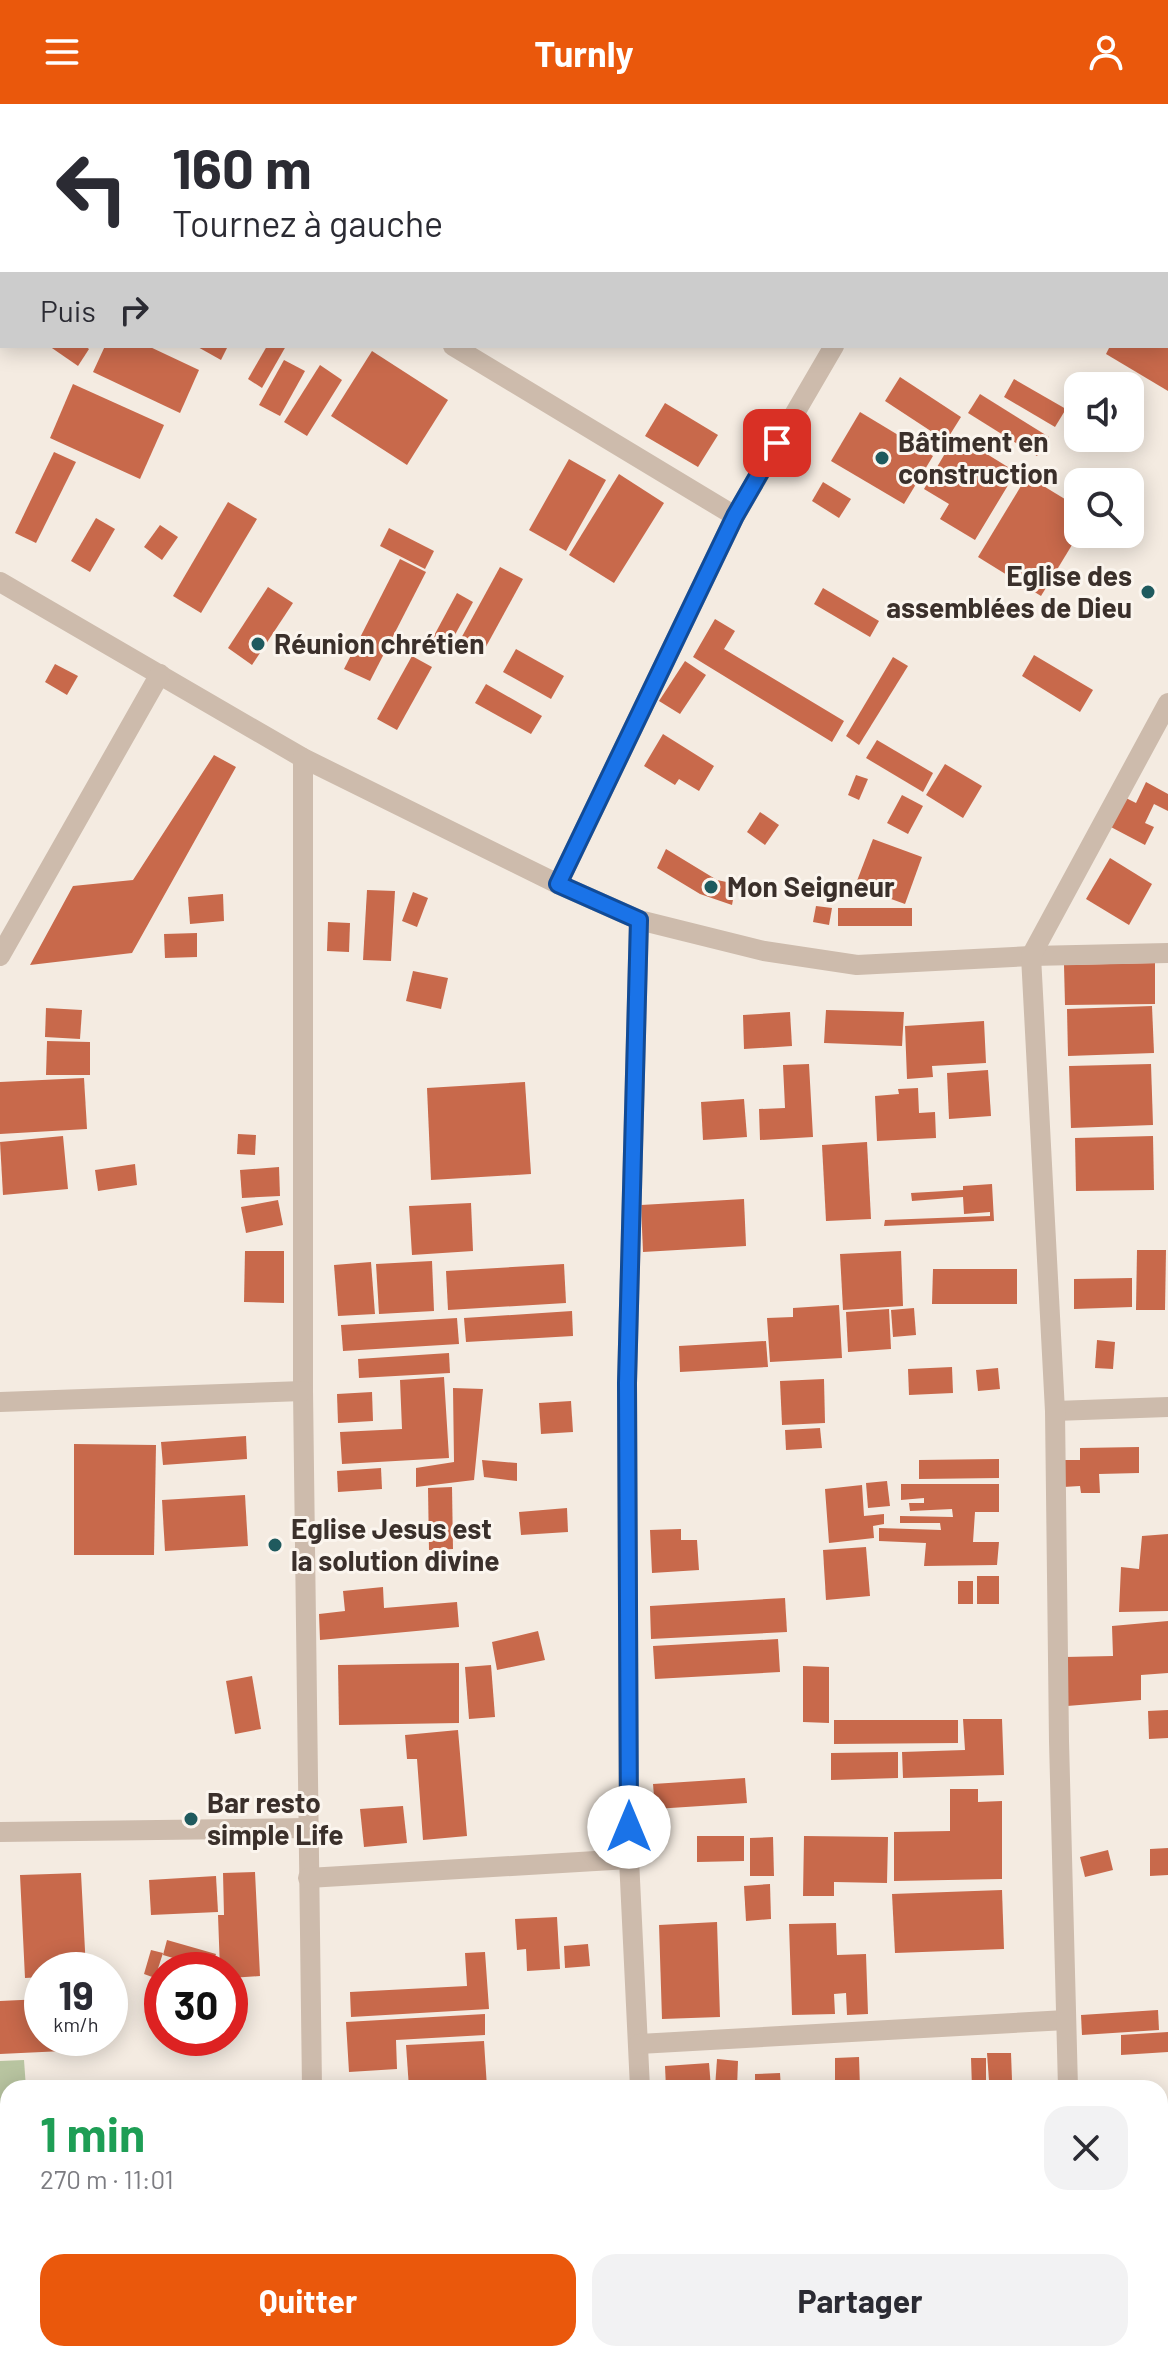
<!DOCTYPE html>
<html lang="fr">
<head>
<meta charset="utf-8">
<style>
	:root { --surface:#fff; --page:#f2f2f3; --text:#2b2b33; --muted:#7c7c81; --accent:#ea580c }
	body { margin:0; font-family:Barlow,sans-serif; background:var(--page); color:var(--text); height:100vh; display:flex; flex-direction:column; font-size:30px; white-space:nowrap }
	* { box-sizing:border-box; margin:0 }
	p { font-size:26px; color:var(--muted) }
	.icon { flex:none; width:44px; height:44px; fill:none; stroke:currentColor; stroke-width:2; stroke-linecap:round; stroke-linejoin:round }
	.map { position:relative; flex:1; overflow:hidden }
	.details { position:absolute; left:0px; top:1976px; width:1168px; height:282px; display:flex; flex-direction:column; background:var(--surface); border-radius:24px 24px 0 0; box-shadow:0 4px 20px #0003 }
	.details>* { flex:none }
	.guide { position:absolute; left:0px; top:0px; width:1168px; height:244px; box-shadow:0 4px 20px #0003; background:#fff; color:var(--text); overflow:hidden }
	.fabs { position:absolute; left:1064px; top:268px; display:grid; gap:16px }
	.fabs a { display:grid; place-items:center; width:80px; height:80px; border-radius:16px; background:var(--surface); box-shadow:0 4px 20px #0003; font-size:40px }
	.speed { position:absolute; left:24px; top:1848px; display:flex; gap:16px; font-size:40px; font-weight:700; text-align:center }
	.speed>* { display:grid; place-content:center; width:104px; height:104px; border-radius:50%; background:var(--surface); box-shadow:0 4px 20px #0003; line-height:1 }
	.speed small { font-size:20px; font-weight:400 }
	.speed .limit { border:12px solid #d22; background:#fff; color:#111 }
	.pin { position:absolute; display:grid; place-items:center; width:68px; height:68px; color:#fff; margin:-34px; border-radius:16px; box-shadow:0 4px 12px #0006 }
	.me { position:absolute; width:88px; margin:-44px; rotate:0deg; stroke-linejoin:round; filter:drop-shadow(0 0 6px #0008) }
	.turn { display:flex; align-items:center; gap:28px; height:168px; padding:0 40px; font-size:36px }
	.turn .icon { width:104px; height:104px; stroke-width:2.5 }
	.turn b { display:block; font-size:56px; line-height:68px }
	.then { display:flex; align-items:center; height:76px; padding:0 40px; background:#0003; gap:16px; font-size:30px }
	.round { display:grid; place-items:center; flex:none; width:84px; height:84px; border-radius:24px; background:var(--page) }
	.summary { display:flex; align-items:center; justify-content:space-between; height:136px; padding:0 40px }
	h1 { font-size:48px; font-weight:700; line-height:60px; color:#1e9e55 }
	.button { display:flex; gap:16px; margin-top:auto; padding:16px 40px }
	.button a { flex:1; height:92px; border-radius:24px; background:var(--accent); color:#fff; font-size:32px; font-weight:700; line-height:92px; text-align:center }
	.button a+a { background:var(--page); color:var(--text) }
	header { display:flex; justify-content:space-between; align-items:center; height:104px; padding:0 40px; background:var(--accent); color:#fff; font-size:36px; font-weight:700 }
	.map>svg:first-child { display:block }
</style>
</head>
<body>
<header><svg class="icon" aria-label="menu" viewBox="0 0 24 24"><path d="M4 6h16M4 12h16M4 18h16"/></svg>Turnly<svg class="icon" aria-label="person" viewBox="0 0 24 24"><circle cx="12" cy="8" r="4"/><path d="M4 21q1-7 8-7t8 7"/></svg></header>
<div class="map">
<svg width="1168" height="2257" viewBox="0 0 1168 2257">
	<rect width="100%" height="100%" fill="#f4ebe1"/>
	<path fill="#b8c4a0" d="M24,1956l2,28h-18v133h-8v-160z"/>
	<g fill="#c8694b">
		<path d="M49,242h36l4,3 -11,17z"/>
		<path d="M105,242h43l51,24 -19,43 -87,-41z"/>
		<path d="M196,242h32l-7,14z"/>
		<path d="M267,242h19l-24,42 -14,-9z"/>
		<path d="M1110,242h58v45l-62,-37z"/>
		<path d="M372,247l76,49 -41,65 -76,-49z"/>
		<path d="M284,256l21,11 -25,45 -21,-11z"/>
		<path d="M320,261l22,15 -35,56 -23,-14z"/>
		<path d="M900,273l61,40 -15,24 -61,-40z"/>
		<path d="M1014,275l52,30 -11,18 -51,-30z"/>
		<path d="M73,280l91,41 -24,54 -90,-41z"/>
		<path d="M980,290l69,43 -12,19 -69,-43z"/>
		<path d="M665,299l53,32 -20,32 -53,-31z"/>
		<path d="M860,308l73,44 -29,48 -73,-43z"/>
		<path d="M956,331l60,37 -41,68 -35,-21 9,-15 -25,-15z"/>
		<path d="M54,348l22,10 -40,81 -21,-10z"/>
		<path d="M569,355l37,21 -40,71 -37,-21z"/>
		<path d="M619,370l45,29 -50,80 -45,-28z"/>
		<path d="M1027,372l51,31v28l-37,61 -63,-39z"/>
		<path d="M823,378l28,17 -12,19 -27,-17z"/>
		<path d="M228,398l29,17 -56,94 -28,-17z"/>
		<path d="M96,414l19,11 -25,43 -19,-11z"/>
		<path d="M160,421l18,12 -16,23 -18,-13z"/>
		<path d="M389,424l45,23 -9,18 -45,-23z"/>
		<path d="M400,455l26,13 -56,109 -26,-12z"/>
		<path d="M500,463l23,12 -41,75 -23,-12z"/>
		<path d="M268,483l25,16 -41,62 -24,-17z"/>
		<path d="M823,484l56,33 -9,16 -56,-33z"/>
		<path d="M457,489l16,9 -27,49 -16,-8z"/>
		<path d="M715,515l20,12 -11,18 120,72 -12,21 -139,-85z"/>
		<path d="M516,545l48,27 -13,23 -48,-27z"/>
		<path d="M1034,551l59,35 -13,22 -58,-36z"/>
		<path d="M412,552l20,11 -35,63 -20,-11z"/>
		<path d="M893,553l15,9 -49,79 -13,-9z"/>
		<path d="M685,557l21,14 -26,39 -21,-13z"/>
		<path d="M55,560l23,12 -11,19 -22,-13z"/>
		<path d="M486,580l56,32 -11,18 -56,-31z"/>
		<path d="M663,630l51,32 -15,25 -20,-12 -4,6 -31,-19z"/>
		<path d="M877,636l56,33 -10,19 -57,-34z"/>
		<path d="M214,651l22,12 -104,186 -102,12 43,-79 60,-6z"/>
		<path d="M945,660l37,22 -19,32 -37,-23z"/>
		<path d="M856,671l12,4 -9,21 -11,-5z"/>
		<path d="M1146,678l22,12v17l-14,-7 -9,19 9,4 -9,18 -36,-19 15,-29 12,6z"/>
		<path d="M902,691l21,11 -15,28 -21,-11z"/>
		<path d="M760,708l19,13 -14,20 -18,-13z"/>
		<path d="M873,735l49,18 -17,47 -50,-18z"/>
		<path d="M666,745l51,31 19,4 -4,21 -32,-11 -43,-26z"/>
		<path d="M1110,754l42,26 -23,41 -43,-26z"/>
		<path d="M367,786l28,1 -4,70 -28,-1z"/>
		<path d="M413,788l15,6 -11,29 -15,-6z"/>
		<path d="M223,790l1,27 -34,3 -2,-27z"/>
		<path d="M816,802l16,2 -3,17 -16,-3z"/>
		<rect x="838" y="804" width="74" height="18"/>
		<path d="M328,818l22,1 -1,29 -22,-1z"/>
		<path d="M197,829v24l-32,1 -1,-24z"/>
		<path d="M1155,859v41l-90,1 -1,-40z"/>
		<path d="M413,867l35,7 -7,31 -35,-8z"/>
		<path d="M1152,902l2,47 -86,3 -1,-47z"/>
		<path d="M46,904l36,2 -2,29 -35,-2z"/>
		<path d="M826,906l78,2 -2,34 -78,-3z"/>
		<path d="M790,908l2,34 -48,3 -1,-34z"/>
		<path d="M984,917l2,42 -54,3 1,11 -26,2 -2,-53z"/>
		<path d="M47,937l43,1v33h-44z"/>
		<path d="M809,960l4,73 -53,3 -1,-31 26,-1 -2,-43z"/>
		<path d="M1151,960l2,61 -82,3 -2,-62z"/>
		<path d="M988,966l3,46 -42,3 -2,-46z"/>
		<path d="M84,974l3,51 -87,5v-52z"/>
		<path d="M525,978l6,92 -100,6 -4,-92z"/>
		<path d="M918,984l1,25 16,-1 1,26 -59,3 -2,-45 24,-2 -1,-5z"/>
		<path d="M744,995l3,38 -44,3 -2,-38z"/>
		<path d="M238,1030l18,1 -1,20 -18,-1z"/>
		<path d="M63,1032l5,53 -65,6 -3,-53z"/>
		<path d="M1153,1032l1,54 -78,1 -1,-53z"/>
		<path d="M867,1038l4,77 -45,2 -4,-76z"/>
		<path d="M135,1060l2,21 -39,6 -3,-21z"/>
		<path d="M279,1063l1,29 -38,2 -2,-28z"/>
		<path d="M992,1080l2,37 -110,5 1,-6 105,-4v-4l-26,2 -1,-17 -51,4 -1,-8 52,-3v-4z"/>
		<path d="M744,1095l2,47 -103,6 -2,-47z"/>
		<path d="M278,1096l5,25 -37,8 -5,-26z"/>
		<path d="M471,1099l2,48 -61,4 -3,-49z"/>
		<path d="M1137,1146h29l-1,60h-29z"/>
		<path d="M245,1147h39v52l-40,-1z"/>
		<path d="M901,1147l2,55 -60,4 -3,-56z"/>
		<path d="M432,1157l2,50 -55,3 -3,-50z"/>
		<path d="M371,1158l4,52 -37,2 -4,-51z"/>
		<path d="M564,1160l2,39 -118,7 -2,-39z"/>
		<path d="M933,1165h84v35h-85z"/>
		<path d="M1132,1174v29l-58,2v-30z"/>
		<path d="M839,1201l3,53 -72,4 -3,-44 26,-1v-9z"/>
		<path d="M914,1204l2,27 -23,2 -2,-27z"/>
		<path d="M889,1205l2,40 -43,3 -2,-40z"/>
		<path d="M572,1207l1,25 -107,6 -2,-24z"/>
		<path d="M457,1214l2,26 -116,7 -2,-26z"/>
		<path d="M1097,1236l18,2 -2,27 -18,-1z"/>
		<path d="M766,1237l2,26 -88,5 -1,-26z"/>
		<path d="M449,1249l1,20 -91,5 -1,-19z"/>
		<path d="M952,1263l1,26 -44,2 -1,-26z"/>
		<path d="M998,1264l2,21 -22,2 -2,-21z"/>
		<path d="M444,1273l5,81 -107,6 -2,-32 62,-3 -2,-49z"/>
		<path d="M824,1275l1,44 -43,2 -2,-44z"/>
		<path d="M453,1284l30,1 -9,91 -58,7v-19l38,-6z"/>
		<path d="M372,1288l1,29 -35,2 -1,-29z"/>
		<path d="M571,1297l2,31 -32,2 -2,-31z"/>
		<path d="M820,1324l2,20 -36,2 -1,-20z"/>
		<path d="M246,1332l1,23 -84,6 -2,-23z"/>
		<path d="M74,1340l82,1 -2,110h-80z"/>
		<path d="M1139,1343v26l-40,1 1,19h-19l-1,-7 -17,1 -1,-27h18v-12z"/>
		<path d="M999,1355v19l-80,1v-19z"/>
		<path d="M482,1356l35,3v18l-33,-4z"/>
		<path d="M381,1364l1,21 -44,3 -1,-21z"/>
		<path d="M887,1377l3,25 -22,2 -2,-25z"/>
		<path d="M901,1380h98v28h-24l-2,30h26l-2,23 -73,1 2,-23 -47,-2v-13l62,2 -1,-7h-40v-7l53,1 -1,-8 -42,2 -1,-8h15v-5l-23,2z"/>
		<path d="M862,1381l2,31 20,-2v10l-11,2 1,12 -45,5 -4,-54z"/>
		<path d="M452,1383l1,62 -24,1 -1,-62z"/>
		<path d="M245,1391l3,51 -83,5 -3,-51z"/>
		<path d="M567,1404l1,24 -47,3 -2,-23z"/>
		<path d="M681,1425v11h16l2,30 -47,3 -2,-43z"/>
		<path d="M1168,1430v77l-49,1 2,-45 18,2 3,-33z"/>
		<path d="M866,1443l4,49 -44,4 -3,-50z"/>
		<rect x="977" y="1472" width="22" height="28"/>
		<rect x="958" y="1477" width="15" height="23"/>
		<path d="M383,1483l1,21 73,-6 2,25 -139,13 -1,-26 26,-3 -2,-20z"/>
		<path d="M785,1494l2,34 -136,7 -1,-33z"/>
		<path d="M1168,1517v52l-27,2v25l-74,6 -2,-49 48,-1 -1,-30z"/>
		<path d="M538,1527l7,29 -48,10 -5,-28z"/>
		<path d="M778,1535l2,33 -125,7 -2,-33z"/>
		<path d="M459,1559v60l-120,2 -1,-60z"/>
		<path d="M491,1561l4,52 -26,2 -4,-52z"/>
		<path d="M803,1562l26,1v56l-26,-1z"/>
		<path d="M252,1572l9,53 -26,5 -9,-53z"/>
		<path d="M1168,1606v28l-19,1 -1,-28z"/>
		<path d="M963,1615h39l2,56 -101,3 -1,-26 63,-2z"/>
		<path d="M834,1616h124v23l-124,1z"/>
		<path d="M458,1626l9,106 -44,4 -6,-81h-10l-2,-24z"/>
		<path d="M898,1648v26l-67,2v-27z"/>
		<path d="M745,1674l2,25 -92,6 -2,-25z"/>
		<path d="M950,1685h28v13l24,-1v78l-108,2v-49l56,-1z"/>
		<path d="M403,1702l4,37 -43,4 -4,-38z"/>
		<path d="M697,1732h47v25l-47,1z"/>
		<path d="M804,1732l84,1 -1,46 -53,-1v14h-31z"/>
		<path d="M773,1733l1,39h-24v-38z"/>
		<path d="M1168,1744v27l-18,1v-27z"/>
		<path d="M1108,1746l5,20 -28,7 -5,-20z"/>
		<path d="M255,1768l5,104 -30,2v-8h-10l-2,-55h6l-1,-42z"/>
		<path d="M81,1769l5,97h-44v7l-17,1 -5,-103z"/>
		<path d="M216,1772l2,36 -67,3 -2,-35z"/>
		<path d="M770,1780l1,35 -25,2 -2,-35z"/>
		<path d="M1002,1786l2,59 -109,4 -3,-59z"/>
		<path d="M557,1813l3,52 -33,2 -1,-22 -9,1 -2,-31z"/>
		<path d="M717,1818l3,95 -58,2 -3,-94z"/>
		<path d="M836,1819l1,32 29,-1 2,60 -21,1 -1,-22 -12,1 1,20 -43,1 -3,-91z"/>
		<path d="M167,1836l49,14 -6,15 -47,-14z"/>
		<path d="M588,1840l2,22 -25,2 -1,-22z"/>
		<path d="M151,1846l12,3 -8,25 -11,-4z"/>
		<path d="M485,1848l4,57 -138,8 -1,-25 117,-6 -2,-33z"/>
		<path d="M42,1895v39h41l1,12 -84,4v-53z"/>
		<path d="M1158,1906l1,20 -77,5 -1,-20z"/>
		<path d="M485,1910v21l-89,5 1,29 -48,3 -3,-50z"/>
		<path d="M1168,1928v20l-47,3v-20z"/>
		<path d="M484,1937l3,47h-78l-3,-43z"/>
		<path d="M987,1949h24l1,27 -23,1z"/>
		<path d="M859,1953l1,31h-25v-30z"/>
		<path d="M971,1954h15v27l26,-1v4h-40z"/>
		<path d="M717,1955l21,2 -1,27h-22z"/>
		<path d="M709,1959l2,25h-45l-1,-22z"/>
		<path d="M780,1969l1,15h-26v-14z"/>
		<path d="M553,2250h35l1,7h-36z"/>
		<path d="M931,2250v7h-71v-4z"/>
		<rect x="940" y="2250" width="66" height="7"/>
	</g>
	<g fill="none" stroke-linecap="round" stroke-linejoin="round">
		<g stroke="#cdbbac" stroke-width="20">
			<path d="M53,0l3,2"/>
			<path d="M887,0l4,2"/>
			<path d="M973,2l2,-2"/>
			<path d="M453,242l282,170"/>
			<path d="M0,478l303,176 255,126 81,36 125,31 93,14 174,-9 137,-3"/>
			<path d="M303,654v633l9,697"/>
			<path d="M558,780l177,-368 99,-170"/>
			<path d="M639,816l-12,463 2,476 11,229"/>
			<path d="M0,852l160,-282"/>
			<path d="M0,1298l303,-11"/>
			<path d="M1055,1307l113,-4"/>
			<path d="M0,1728l308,-4"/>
			<path d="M308,1774l321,-19"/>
			<path d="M639,1940l427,-24"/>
			<path d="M1068,1984l-9,-347 -4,-330 -24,-455 137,-253"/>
			<path d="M1160,2078l8,-1"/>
			<path d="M0,2158l8,-1"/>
			<path d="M317,2250v7"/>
			<path d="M646,2250v7"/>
			<path d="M1073,2250l1,7"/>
		</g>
	</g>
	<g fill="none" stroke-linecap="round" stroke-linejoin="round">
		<defs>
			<path id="route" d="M629,1723l-2,-444 12,-463 -81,-36 177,-368 42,-73"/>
		</defs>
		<use href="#route" stroke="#114b97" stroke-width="20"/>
		<use href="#route" stroke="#1a73e8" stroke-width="14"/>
	</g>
	<g fill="#1f5a5e" stroke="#fbf5ee" stroke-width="3">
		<circle cx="882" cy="354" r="8"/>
		<circle cx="1148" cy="488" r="8"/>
		<circle cx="258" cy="540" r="8"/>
		<circle cx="711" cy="783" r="8"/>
		<circle cx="275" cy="1441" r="8"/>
		<circle cx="191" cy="1715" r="8"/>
	</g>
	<g text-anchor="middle" stroke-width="6" stroke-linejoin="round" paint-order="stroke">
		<g font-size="28" font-weight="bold" fill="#3b302b" stroke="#fbf5ee" text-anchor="start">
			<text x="898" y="348">Bâtiment en<tspan x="898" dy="32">construction</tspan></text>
			<text x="1132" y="482" text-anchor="end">Eglise des<tspan x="1132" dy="32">assemblées de Dieu</tspan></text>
			<text x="274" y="550">Réunion chrétien</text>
			<text x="727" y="793">Mon Seigneur</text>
			<text x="291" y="1435">Eglise Jesus est<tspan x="291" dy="32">la solution divine</tspan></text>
			<text x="207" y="1709">Bar resto<tspan x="207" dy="32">simple Life</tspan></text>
		</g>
	</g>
</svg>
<div class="fabs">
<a><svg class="icon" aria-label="sound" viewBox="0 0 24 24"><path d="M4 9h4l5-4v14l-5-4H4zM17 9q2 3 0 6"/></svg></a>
<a><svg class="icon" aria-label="search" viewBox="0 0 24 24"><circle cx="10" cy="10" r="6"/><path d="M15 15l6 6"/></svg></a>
</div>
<div class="speed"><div>19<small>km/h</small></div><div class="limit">30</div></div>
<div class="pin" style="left:777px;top:339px;background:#d93025"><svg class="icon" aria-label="arrive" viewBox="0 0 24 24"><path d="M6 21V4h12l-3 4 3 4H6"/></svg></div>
<svg class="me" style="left:629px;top:1723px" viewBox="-20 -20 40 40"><circle r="19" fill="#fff"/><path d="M0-13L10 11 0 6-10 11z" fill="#1a73e8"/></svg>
<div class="guide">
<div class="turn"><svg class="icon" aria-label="left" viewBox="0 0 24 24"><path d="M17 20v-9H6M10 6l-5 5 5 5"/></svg><div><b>160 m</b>Tournez à gauche</div></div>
<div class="then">Puis<svg class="icon" aria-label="right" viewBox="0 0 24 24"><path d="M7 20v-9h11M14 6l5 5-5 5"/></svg></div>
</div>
<section class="details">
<div class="summary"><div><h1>1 min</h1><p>270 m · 11:01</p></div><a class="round"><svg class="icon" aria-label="close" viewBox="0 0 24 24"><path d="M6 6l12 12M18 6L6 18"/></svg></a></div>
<div class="button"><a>Quitter</a><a>Partager</a></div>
</section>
</div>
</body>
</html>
